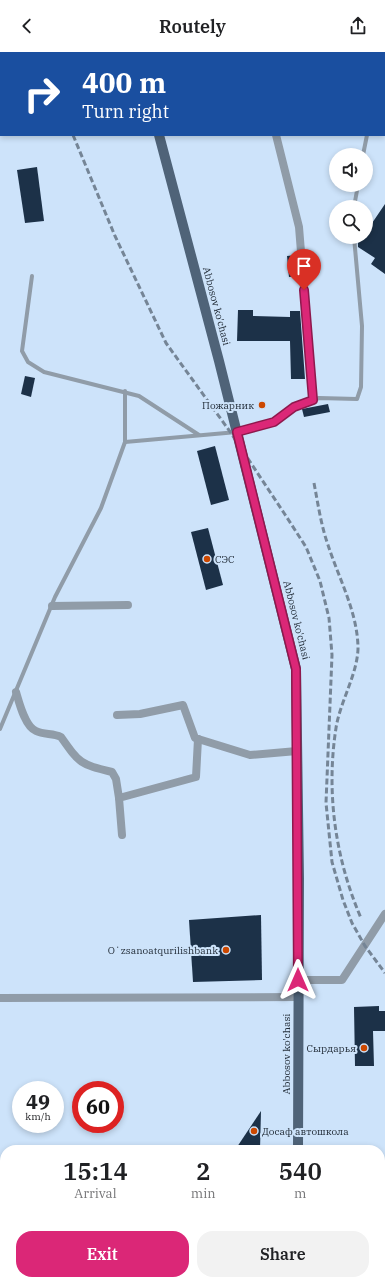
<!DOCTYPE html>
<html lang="en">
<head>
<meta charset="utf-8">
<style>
	:root { --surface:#fff; --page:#f2f2f2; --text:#202124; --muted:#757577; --accent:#db2777 }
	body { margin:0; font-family:"IBM Plex Serif",serif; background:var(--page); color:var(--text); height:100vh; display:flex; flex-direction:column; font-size:15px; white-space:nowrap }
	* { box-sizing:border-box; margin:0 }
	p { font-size:13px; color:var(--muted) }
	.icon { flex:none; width:22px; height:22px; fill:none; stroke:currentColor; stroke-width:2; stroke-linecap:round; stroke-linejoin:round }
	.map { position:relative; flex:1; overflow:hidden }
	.sheet { position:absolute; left:0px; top:1093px; width:385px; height:140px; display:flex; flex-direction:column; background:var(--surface); border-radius:16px 16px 0 0; box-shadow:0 2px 6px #0003 }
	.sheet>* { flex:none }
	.top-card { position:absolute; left:0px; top:0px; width:385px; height:84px; box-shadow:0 2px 6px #0003; background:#1a4fa0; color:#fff; overflow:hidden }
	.fabs { position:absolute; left:329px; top:96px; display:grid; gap:8px }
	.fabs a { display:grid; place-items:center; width:44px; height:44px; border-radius:50%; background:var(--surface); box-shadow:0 2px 6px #0003; font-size:20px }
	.speed { position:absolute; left:12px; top:1029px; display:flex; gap:8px; font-size:20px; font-weight:700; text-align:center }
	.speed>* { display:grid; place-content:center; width:52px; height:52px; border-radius:50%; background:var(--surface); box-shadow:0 2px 6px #0003; line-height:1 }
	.speed small { font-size:10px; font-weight:400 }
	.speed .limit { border:6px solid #d22; background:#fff; color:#111 }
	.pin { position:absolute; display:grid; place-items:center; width:34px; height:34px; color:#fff; margin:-41px -17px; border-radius:50% 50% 50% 0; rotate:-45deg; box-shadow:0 0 4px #0007 }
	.pin .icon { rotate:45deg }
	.me { position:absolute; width:44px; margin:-22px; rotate:0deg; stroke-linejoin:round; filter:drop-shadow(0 0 3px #0008) }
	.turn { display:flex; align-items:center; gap:14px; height:84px; padding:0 16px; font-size:18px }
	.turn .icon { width:52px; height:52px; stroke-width:2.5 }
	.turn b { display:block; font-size:28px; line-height:34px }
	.eta { display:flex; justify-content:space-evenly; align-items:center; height:68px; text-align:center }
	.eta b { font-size:24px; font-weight:600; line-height:28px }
	.cta { display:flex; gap:8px; margin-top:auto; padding:8px 16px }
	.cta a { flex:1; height:46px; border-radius:16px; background:var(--accent); color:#fff; font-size:16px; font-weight:600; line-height:46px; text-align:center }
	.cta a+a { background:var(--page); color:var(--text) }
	header { display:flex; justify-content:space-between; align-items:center; height:52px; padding:0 16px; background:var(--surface); font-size:18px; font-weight:600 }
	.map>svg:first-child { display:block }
</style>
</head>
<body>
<header><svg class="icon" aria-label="back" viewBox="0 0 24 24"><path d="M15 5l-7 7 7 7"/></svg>Routely<svg class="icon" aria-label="share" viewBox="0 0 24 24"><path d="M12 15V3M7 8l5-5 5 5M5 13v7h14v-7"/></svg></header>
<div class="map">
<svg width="385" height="1233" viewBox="0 0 385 1233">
	<rect width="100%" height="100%" fill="#cde3fa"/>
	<path fill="#75b3f4" d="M385,1178v55h-23l2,-5h16v-36z"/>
	<g fill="#1c3148">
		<path d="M37,115l7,54 -19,2 -8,-53z"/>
		<path d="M385,152v70l-14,-10 4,-6 -17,-11v-4l4,-6h4v-5z"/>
		<path d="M296,203l1,21 -8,1 -2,-21z"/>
		<path d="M238,258h15v6l37,1v-6h10l5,68h-14l-1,-38h-53z"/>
		<path d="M25,324l10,2 -4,19 -10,-3z"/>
		<path d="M328,352l2,8 -26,5 -2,-8z"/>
		<path d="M215,394l14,54 -18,5 -14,-54z"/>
		<path d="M208,476l15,57 -17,5 -15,-58z"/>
		<path d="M261,863l1,65 -69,2 -4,-62z"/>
		<path d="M379,954v5h6v20h-12l1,35h-19l-1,-59z"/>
		<path d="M261,1059l-1,39h-25z"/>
	</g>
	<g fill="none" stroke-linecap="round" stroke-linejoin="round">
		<g stroke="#909ca8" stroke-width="4">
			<path d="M384,44l1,-1"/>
			<path d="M363,103l4,-20"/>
			<path d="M354,155l4,-22"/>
			<path d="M32,224l-10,75 6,11 16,10 95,24 60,39"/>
			<path d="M125,390l112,-10 37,-10 20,-15 25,-9 38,1 4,-12 1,-61 -8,-89"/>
			<path d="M0,677l55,-132 46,-89 24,-66v-51"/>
		</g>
		<g stroke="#909ca8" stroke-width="8">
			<path d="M254,0v1"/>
			<path d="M276,83l23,92 14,173"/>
			<path d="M52,554l76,-1"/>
			<path d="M16,640c3,10 9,35 20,39 8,4 17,2 25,6 19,27 19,27 51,35l4,7 3,19"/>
			<path d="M117,663l23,-1 43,-9 12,33 55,17 47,-4"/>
			<path d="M122,783l-3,-37 77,-21 2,-38"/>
			<path d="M298,928h44l43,-66"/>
			<path d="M0,946l298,-1"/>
		</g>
		<g stroke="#4f6378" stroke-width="10">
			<path d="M137,0l1,1"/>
			<path d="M159,83l60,226 77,308 3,209 -1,272"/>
			<path d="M277,1233l1,-5"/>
		</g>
		<g stroke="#758596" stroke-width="3" stroke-dasharray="6 3" stroke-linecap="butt">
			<path d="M36,0v1"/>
			<path d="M73,83l42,101 51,107 65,90 53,80 22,34 14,34 9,37 3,37 -6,148 6,59 11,38 9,23 13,23 20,27"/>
			<path d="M314,431c4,21 7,42 14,62 11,34 30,68 30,104 -1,26 -18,53 -22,79 -10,64 -1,130 25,190"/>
		</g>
	</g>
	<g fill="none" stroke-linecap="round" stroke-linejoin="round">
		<defs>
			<path id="route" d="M298,928l-2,-311 -59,-237 37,-10 20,-15 19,-7 -9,-110"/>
		</defs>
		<use href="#route" stroke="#8e194d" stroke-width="10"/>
		<use href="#route" stroke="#db2777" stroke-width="7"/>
	</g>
	<g fill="#cc4800" stroke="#cde3fa" stroke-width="1.5">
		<circle cx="262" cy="353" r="4"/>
		<circle cx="207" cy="507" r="4"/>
		<circle cx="226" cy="898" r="4"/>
		<circle cx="364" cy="996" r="4"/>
		<circle cx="254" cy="1079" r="4"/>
	</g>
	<g text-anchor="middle" stroke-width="4" stroke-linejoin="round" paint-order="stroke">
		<g font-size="10" fill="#1e2833" stroke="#cde3fa">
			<text transform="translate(217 254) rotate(75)" y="4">Abbosov ko'chasi</text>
			<text transform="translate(297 568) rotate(76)" y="4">Abbosov ko'chasi</text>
			<text transform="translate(286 1002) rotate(-90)" y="4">Abbosov ko'chasi</text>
		</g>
		<g font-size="10" fill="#1e2833" stroke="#cde3fa" text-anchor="end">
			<text x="254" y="357">Пожарник</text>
			<text x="215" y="511" text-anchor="start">СЭС</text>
			<text x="218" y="902">Oʻzsanoatqurilishbank</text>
			<text x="356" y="1000">Сырдарья</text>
			<text x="262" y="1083" text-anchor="start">Досаф автошкола</text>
		</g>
	</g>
</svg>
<div class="fabs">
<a><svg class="icon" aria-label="sound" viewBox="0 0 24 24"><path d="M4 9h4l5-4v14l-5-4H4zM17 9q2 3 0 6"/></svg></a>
<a><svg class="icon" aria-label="search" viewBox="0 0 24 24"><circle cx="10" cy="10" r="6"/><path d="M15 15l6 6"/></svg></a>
</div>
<div class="speed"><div>49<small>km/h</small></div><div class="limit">60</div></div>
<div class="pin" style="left:304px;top:238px;background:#d93025"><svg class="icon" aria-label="arrive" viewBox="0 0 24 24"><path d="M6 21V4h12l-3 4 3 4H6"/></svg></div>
<svg class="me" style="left:298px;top:928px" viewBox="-20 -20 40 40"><path d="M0-17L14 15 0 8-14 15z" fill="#db2777" stroke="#fff" stroke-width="4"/></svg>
<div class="top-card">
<div class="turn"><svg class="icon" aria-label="right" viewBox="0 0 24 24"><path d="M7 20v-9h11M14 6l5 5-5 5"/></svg><div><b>400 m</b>Turn right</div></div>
</div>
<section class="sheet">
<div class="eta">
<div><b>15:14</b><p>Arrival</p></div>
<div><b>2</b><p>min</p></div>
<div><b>540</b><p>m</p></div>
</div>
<div class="cta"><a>Exit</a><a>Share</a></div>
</section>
</div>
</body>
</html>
